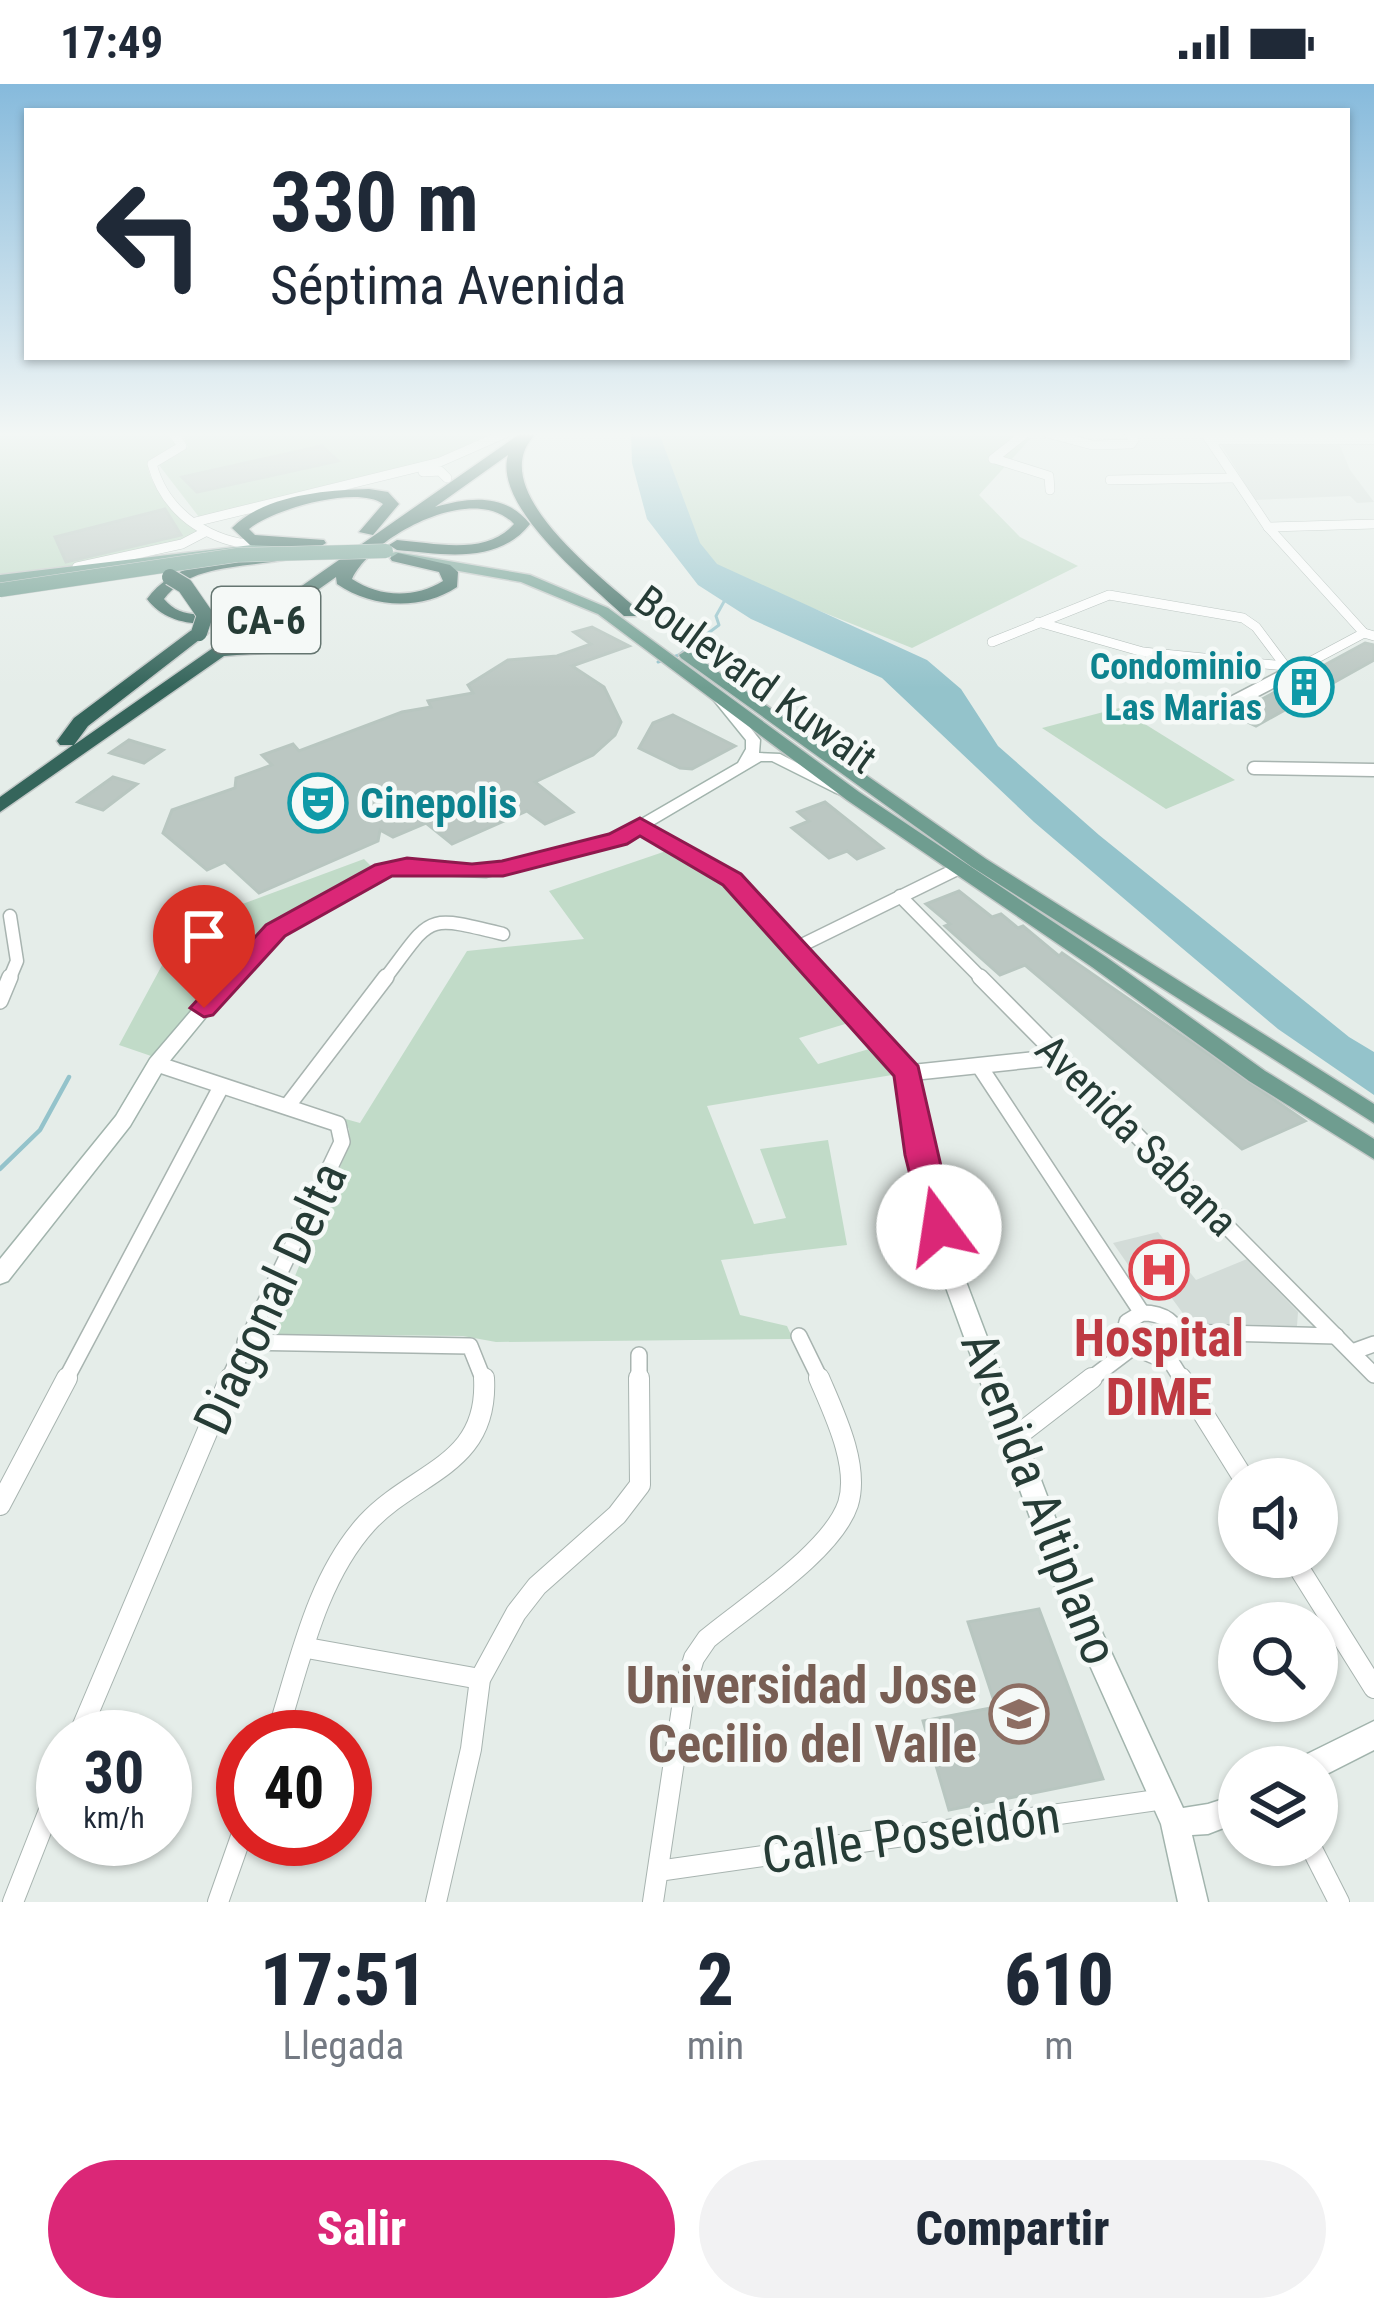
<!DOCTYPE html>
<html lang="es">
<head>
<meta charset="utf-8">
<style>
	:root { --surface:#fff; --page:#f2f2f3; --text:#1f2937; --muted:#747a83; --accent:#db2777 }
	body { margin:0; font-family:"Roboto Condensed",sans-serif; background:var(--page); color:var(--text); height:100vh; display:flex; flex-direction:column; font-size:45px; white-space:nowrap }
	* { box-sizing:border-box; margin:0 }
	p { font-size:39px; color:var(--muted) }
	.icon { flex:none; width:66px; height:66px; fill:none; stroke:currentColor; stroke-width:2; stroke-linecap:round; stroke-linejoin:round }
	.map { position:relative; height:1818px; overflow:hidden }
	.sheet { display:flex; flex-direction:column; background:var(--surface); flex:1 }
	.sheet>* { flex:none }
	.guide { position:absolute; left:24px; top:24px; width:1326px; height:252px; border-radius:0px; box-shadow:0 3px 9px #0004; background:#fff; color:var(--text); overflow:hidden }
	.fabs { position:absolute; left:1218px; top:1374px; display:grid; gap:24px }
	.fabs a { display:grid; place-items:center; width:120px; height:120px; border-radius:50%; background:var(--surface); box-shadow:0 3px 9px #0004; font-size:60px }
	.speed { position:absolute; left:36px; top:1626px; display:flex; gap:24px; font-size:60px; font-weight:700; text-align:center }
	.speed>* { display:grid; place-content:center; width:156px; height:156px; border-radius:50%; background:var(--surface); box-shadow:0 3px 9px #0004; line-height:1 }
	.speed small { font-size:30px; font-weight:400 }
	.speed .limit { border:18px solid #d22; background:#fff; color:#111 }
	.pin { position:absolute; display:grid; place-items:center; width:102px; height:102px; color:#fff; margin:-123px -51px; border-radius:50% 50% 50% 0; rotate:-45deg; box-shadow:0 0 12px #0007 }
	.pin .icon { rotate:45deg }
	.me { position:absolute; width:132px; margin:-66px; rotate:346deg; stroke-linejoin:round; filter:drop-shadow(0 0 9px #0008) }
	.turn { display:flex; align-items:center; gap:42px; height:252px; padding:0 48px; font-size:54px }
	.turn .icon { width:156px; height:156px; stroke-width:2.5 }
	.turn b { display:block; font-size:84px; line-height:102px }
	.eta { display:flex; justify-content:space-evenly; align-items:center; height:204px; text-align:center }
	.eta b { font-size:72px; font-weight:800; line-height:84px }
	.primary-button { display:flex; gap:24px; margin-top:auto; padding:24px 48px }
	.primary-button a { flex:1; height:138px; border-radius:72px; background:var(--accent); color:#fff; font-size:48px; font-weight:800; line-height:138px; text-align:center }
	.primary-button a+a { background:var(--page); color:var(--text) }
	.status { display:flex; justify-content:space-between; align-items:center; height:84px; padding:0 60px; background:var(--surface); direction:ltr }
	.status svg { height:33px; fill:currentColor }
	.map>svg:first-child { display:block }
</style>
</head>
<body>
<div class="status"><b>17:49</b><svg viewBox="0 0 49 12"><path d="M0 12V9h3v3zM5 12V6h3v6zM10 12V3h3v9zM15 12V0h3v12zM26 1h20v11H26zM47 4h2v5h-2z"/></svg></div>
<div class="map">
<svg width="1374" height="1818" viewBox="0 0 1374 1818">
	<rect width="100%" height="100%" fill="#e5ede9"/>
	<g fill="#d3dcd8">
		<path d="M1220,359h119l11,27 24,32 -17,1 -7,-7 -95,4z"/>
		<path d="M1158,1148l38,48 51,-21 51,53 -1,14 -107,-3 -22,-30 -21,-1 -34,-49z"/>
	</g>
	<g fill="#c1dbc8">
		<path d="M0,349h168l9,11 -29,17c-3,26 34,52 51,70l-4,6 -149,36 -46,4z"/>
		<path d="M182,349h309l-59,29 -233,55 -40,-52 2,-6 27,-12z"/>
		<path d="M651,349h355l25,5 -52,57 41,42 58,29 -166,82 -187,-75 -49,-40z"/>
		<path d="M1119,624l116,72 -69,29 -124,-81z"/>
		<path d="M672,765l55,31 128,141 -56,17 19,26 58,-17 22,27 -191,32 47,118 32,-6 -26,-69 68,-9 19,105 -126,15 19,55 47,11 6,13 -297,3 -33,-6 -192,-2 79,-191 -1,-14 -7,-11 18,5 107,-172 117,-12 -35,-48z"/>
		<path d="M364,775l9,9 -105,59 -114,130 -35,-12 55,-102 63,-37z"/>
	</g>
	<path fill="#94c3cb" d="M631,349h28l41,110 17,21 210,96 34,29 37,57 101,89 250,202 25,15v43l-96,-66 -102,-86 -142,-121 -152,-144 -131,-59 -53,-34 -51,-66 -15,-56z"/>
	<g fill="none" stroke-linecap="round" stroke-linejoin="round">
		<path stroke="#94c3cb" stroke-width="3" d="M658,578l21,-7 40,-30 -3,-9 10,-18"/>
		<path stroke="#94c3cb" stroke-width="4.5" d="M0,1085l40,-39 29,-53"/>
	</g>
	<g fill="#bbc7c2" stroke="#b8c6c0" stroke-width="3">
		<path d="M322,362l16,15 -141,31 -15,-15z"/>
		<path d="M165,425l16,26 -115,27 -11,-25z"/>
		<path d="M592,543l37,19 -57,20 32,21 17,35 -6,13 -22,20 -58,27 38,30 -28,12 -18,-13 -75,33 -26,-21 -33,14 -13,-7 -2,11 -119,52 -34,-31 -18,8 -44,-37 9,-23 63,-22 1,-10 36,-13 -10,-10 31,-11 6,7 103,-39 29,-5 -3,-6 45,-8 -5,-8 40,-25 49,-4 34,-12 -17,-12z"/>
		<path d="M1365,559l9,2v15l-118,66 -23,-11z"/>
		<path d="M673,631l62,31 -43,23 -12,-1 -41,-20 14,-25z"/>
		<path d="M129,656l13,4 21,6 -19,13 -34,-10z"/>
		<path d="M113,693l24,7 -34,26 -25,-8z"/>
		<path d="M825,718l58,46 -26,11 -10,-8 -18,7 -37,-30 17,-7 -11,-9z"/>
		<path d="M959,807l33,26 9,-3 17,14 5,-2 36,30 3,-3 243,168 -63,28 -217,-184 -25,10 -55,-49 5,-2 -24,-20z"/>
		<path d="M1039,1525l64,170 -154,31 -26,-89 73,-14 -28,-85z"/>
	</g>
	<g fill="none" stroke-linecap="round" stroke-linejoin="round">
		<defs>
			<g id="street-far3">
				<path d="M173,349l9,13 -30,18c14,52 63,82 114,81"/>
				<path d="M1047,349l45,12 39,-1 3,-4 -5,-7"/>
				<path d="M1205,349l63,94 96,106"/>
				<path d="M1212,356h162"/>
				<path d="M993,375l33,-26"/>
				<path d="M995,375l54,17 1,14"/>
				<path d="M423,388l17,-1 7,7"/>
				<path d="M1110,396l124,-2"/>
				<path d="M195,438l245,-60 66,-29"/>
				<path d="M1268,443l106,-3"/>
				<path d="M77,483l105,-23 23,-12"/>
				<path d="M1038,538l105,30 142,14"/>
				<path d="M992,558l117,-47 134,23 13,9 33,44"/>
				<path d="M1291,588l73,-39 10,3"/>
			</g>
			<g id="street-far2">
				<path d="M1222,624l75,-39"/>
				<path d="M1254,684l120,2"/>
				<path d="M900,812l83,84"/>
				<path d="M796,864l163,-80"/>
				<path d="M9,896l8,-19 -7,-45"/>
				<path d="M384,896c49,-64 38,-66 119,-46"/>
			</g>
			<g id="street-far1">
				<path d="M980,893l394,398"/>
				<path d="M0,917l10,-24"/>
				<path d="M157,980l181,60 4,18 -114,239"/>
				<path d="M980,983l162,246"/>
				<path d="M908,989l151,-16"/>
				<path d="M289,1020l97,-127"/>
				<path d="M1142,1229c21,0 35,9 40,30l-4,9 -19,6 -26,-11 -8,-17 2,-8z"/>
				<path d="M1181,1248l155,4"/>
				<path d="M799,1252l22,45"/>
				<path d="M245,1258l225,4 14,35"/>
				<path d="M1352,1268l22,-8"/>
				<path d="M639,1271v26"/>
				<path d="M1168,1273l15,24"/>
				<path d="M65,1297l156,-294"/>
				<path d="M1088,1297l45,-34"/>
			</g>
			<g id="street">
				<path d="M1181,1294l63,101"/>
				<path d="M1013,1355l79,-61"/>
				<path d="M0,1421l67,-127"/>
				<path d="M1292,1473l82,131"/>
				<path d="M307,1564l173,31"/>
				<path d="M78,1653l152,-359"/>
				<path d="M276,1653c23,-71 39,-157 91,-214 48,-52 122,-57 117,-145"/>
				<path d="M1310,1761l29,57"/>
				<path d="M658,1787l506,-72"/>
				<path d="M13,1818l50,-127"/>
				<path d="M218,1818l25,-71"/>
				<path d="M436,1818l35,-153 9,-70 36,-66 21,-27 80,-71 23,-30 -1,-107"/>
				<path d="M653,1818l32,-214 9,-30 13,-19c38,-32 125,-87 141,-135 12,-38 -14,-91 -29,-126"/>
			</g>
			<g id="secondary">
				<path d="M719,610l5,1 36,45 -1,13 21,1 67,35 -8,5 -5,-2 -62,-31h-11l-110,65 87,50 180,197 13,82 28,108 124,328 100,217 25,-4 31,-10v28l-31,12 -16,1 16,67h-30l-17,-78 -103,-230 -121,-331 -26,-108 -12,-80 -173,-193 -86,-49 -16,9 -138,35 -91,-4 -101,52 -61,59 -69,84 -34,58 -122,155 -8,3v-25l116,-143 34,-57 71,-83 61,-59 110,-54 94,4 126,-31 126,-73 8,-14v-9l-34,-42z"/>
				<path d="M1374,1637v29l-57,29v-12h-20l4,-10z"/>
			</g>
			<g id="primary">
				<path d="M293,456l5,1v6l-298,36v-8z"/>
				<path d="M396,468l134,23 78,33 251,184 247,165 159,114 109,68v20l-125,-78 -157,-114 -245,-167 -249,-186 -77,-32 -130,-23v-6z"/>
				<path d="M687,566l299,209 388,245v19l-402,-256 -291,-209 -2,-3z"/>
			</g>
			<g id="highway">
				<path d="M521,349h16c-57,53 62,142 99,175v8h-12c-35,-33 -131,-109 -116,-161l-73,52c35,-10 70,-14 95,17 -32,41 -87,30 -133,26l-8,-5 8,-5c38,3 89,16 117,-16 -40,-43 -142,12 -162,55 27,18 62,20 91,2l-4,-9 -47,-11 -2,-3 8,-5 52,12 8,7 -1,15c-36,24 -85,21 -120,-3l-1,-7 -96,68 29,-2 9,5 -3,4 -51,4 -224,156v-15l73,-52h-13l-3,-4 17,-23 119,-89 15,4 -120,93 -14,19z"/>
				<path d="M369,405l19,3 11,12 -26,31 -14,-3 24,-28c-26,-19 -110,5 -134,25l6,6 69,5 2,3 -8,5 -68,-3 -18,-17c32,-33 94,-38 137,-39z"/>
				<path d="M282,467l6,2v6c-40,9 -98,4 -124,40 27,33 76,3 108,-7l8,5c-35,27 -103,42 -133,2 30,-42 88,-40 135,-48z"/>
			</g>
		</defs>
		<use href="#street-far3" stroke="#a8b4b0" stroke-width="10"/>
		<use href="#street-far2" stroke="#a8b4b0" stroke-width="15"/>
		<use href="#street-far1" stroke="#a8b4b0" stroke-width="18"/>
		<use href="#street" stroke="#a8b4b0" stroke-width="22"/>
		<use href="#secondary" stroke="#a2b4ad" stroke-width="3"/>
		<use href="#primary" stroke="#c2c8c7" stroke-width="3"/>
		<use href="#highway" stroke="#c2c8c7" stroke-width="3"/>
		<use href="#street-far3" stroke="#fff" stroke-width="9"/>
		<use href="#street-far2" stroke="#fff" stroke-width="12"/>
		<use href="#street-far1" stroke="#fff" stroke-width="15"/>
		<use href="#street" stroke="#fff" stroke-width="20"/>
		<use href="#secondary" fill="#fff" fill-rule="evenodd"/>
		<use href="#primary" fill="#6f9d90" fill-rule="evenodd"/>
		<use href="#highway" fill="#35655b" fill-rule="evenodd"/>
		<defs>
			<path id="primary-bridge" d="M0,506l237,-35 149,-4"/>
			<path id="highway-bridge" d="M170,493l15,9 20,29 -6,18"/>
		</defs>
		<use href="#primary-bridge" stroke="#c2c8c7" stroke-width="15" stroke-linecap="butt"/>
		<use href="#highway-bridge" stroke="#c2c8c7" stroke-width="18" stroke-linecap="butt"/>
		<use href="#primary-bridge" stroke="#6f9d90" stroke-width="14"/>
		<use href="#highway-bridge" stroke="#35655b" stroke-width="16"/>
	</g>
	<linearGradient id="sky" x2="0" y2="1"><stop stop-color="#86badc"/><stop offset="0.58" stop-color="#f3f7f5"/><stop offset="1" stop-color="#f3f7f5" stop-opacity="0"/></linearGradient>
	<rect width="1374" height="604" fill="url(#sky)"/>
	<path fill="#db2777" stroke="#8e194d" stroke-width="3" d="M640,734l101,56 177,192 37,161 -5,9 -11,4 -11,-4 -5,-9 -18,-72 -11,-79 -171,-191 -83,-49 -13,8 -124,32h-111l-107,60 -72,79 -9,2 -14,-9 76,-83 109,-60 32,-7 65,6 30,-3 107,-27z"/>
	<defs>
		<symbol id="building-ring" viewBox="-11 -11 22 22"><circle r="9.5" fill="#f5f9f7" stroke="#0f9aa8" stroke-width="1.5"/><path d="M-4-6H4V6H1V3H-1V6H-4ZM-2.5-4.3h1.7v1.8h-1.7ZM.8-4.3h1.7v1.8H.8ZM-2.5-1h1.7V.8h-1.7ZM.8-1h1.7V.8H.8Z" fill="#0f9aa8"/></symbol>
		<symbol id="theatre-ring" viewBox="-11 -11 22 22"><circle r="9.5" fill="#f5f9f7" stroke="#0f9aa8" stroke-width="1.5"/><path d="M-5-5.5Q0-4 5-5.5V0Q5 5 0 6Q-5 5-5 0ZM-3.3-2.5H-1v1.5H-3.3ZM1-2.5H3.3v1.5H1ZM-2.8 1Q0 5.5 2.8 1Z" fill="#0f9aa8"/></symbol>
		<symbol id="hospital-ring" viewBox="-11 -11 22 22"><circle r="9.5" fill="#f5f9f7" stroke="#e0444e" stroke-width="1.5"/><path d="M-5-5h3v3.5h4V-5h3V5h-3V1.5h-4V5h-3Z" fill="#e0444e"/></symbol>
		<symbol id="university-ring" viewBox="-11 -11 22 22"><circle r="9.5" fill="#f5f9f7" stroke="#8d6e63" stroke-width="1.5"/><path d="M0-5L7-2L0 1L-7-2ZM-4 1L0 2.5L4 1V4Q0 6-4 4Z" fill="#8d6e63"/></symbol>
	</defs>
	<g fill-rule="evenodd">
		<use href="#building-ring" x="1271" y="570" width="66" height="66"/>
		<use href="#theatre-ring" x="285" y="686" width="66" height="66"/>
		<use href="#hospital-ring" x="1126" y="1153" width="66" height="66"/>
		<use href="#university-ring" x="986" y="1597" width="66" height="66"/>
	</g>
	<g text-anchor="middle" stroke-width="9" stroke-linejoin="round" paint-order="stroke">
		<g font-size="36" font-weight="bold" fill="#0d838f" stroke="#f5f9f7" text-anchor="end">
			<text x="1262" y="595">Condominio<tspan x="1262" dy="41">Las Marias</tspan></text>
		</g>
		<rect fill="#f5f9f7" stroke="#647570" stroke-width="3" x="212" y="503" width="108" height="66" rx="9"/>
		<g font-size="39" font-weight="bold" fill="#263c36">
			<text x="266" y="550">CA-6</text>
		</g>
		<g font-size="42" fill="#263c36" stroke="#f5f9f7">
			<text transform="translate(756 595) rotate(36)" y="15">Boulevard Kuwait</text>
			<text transform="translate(1137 1051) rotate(45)" y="15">Avenida Sabana</text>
		</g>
		<g font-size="42" font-weight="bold" fill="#0d838f" stroke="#f5f9f7" text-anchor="start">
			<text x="360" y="734">Cinepolis</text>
		</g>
		<g font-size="51" fill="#263c36" stroke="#f5f9f7">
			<text transform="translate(270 1214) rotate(-65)" y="18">Diagonal Delta</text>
			<text transform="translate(1040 1414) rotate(69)" y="18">Avenida Altiplano</text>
			<text transform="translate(911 1751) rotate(-8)" y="18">Calle Poseidón</text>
		</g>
		<g font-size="51" font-weight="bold" fill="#be3a42" stroke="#f5f9f7">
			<text x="1159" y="1272">Hospital<tspan x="1159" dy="59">DIME</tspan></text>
		</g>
		<g font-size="51" font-weight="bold" fill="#785e54" stroke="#f5f9f7" text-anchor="end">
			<text x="977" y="1619">Universidad Jose<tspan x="977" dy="59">Cecilio del Valle</tspan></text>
		</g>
	</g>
</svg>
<div class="fabs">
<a><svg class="icon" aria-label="sound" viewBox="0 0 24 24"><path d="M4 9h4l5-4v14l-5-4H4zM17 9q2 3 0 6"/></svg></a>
<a><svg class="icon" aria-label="search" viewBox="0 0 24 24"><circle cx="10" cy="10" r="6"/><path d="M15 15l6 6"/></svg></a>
<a><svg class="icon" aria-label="layers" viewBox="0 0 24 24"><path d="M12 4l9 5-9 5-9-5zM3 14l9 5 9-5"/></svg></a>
</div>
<div class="speed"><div>30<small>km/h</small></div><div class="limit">40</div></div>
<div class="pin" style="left:204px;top:924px;background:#d93025"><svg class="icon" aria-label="arrive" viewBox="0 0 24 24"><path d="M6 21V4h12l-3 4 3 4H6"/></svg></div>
<svg class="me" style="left:939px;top:1143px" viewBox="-20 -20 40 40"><circle r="19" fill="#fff"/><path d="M0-13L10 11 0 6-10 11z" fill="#db2777"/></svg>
<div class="guide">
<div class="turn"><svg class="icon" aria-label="left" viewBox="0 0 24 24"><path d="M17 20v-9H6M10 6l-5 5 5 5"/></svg><div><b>330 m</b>Séptima Avenida</div></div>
</div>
</div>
<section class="sheet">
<div class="eta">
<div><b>17:51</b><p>Llegada</p></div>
<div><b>2</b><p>min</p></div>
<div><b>610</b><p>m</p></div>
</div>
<div class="primary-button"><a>Salir</a><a>Compartir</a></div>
</section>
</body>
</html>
